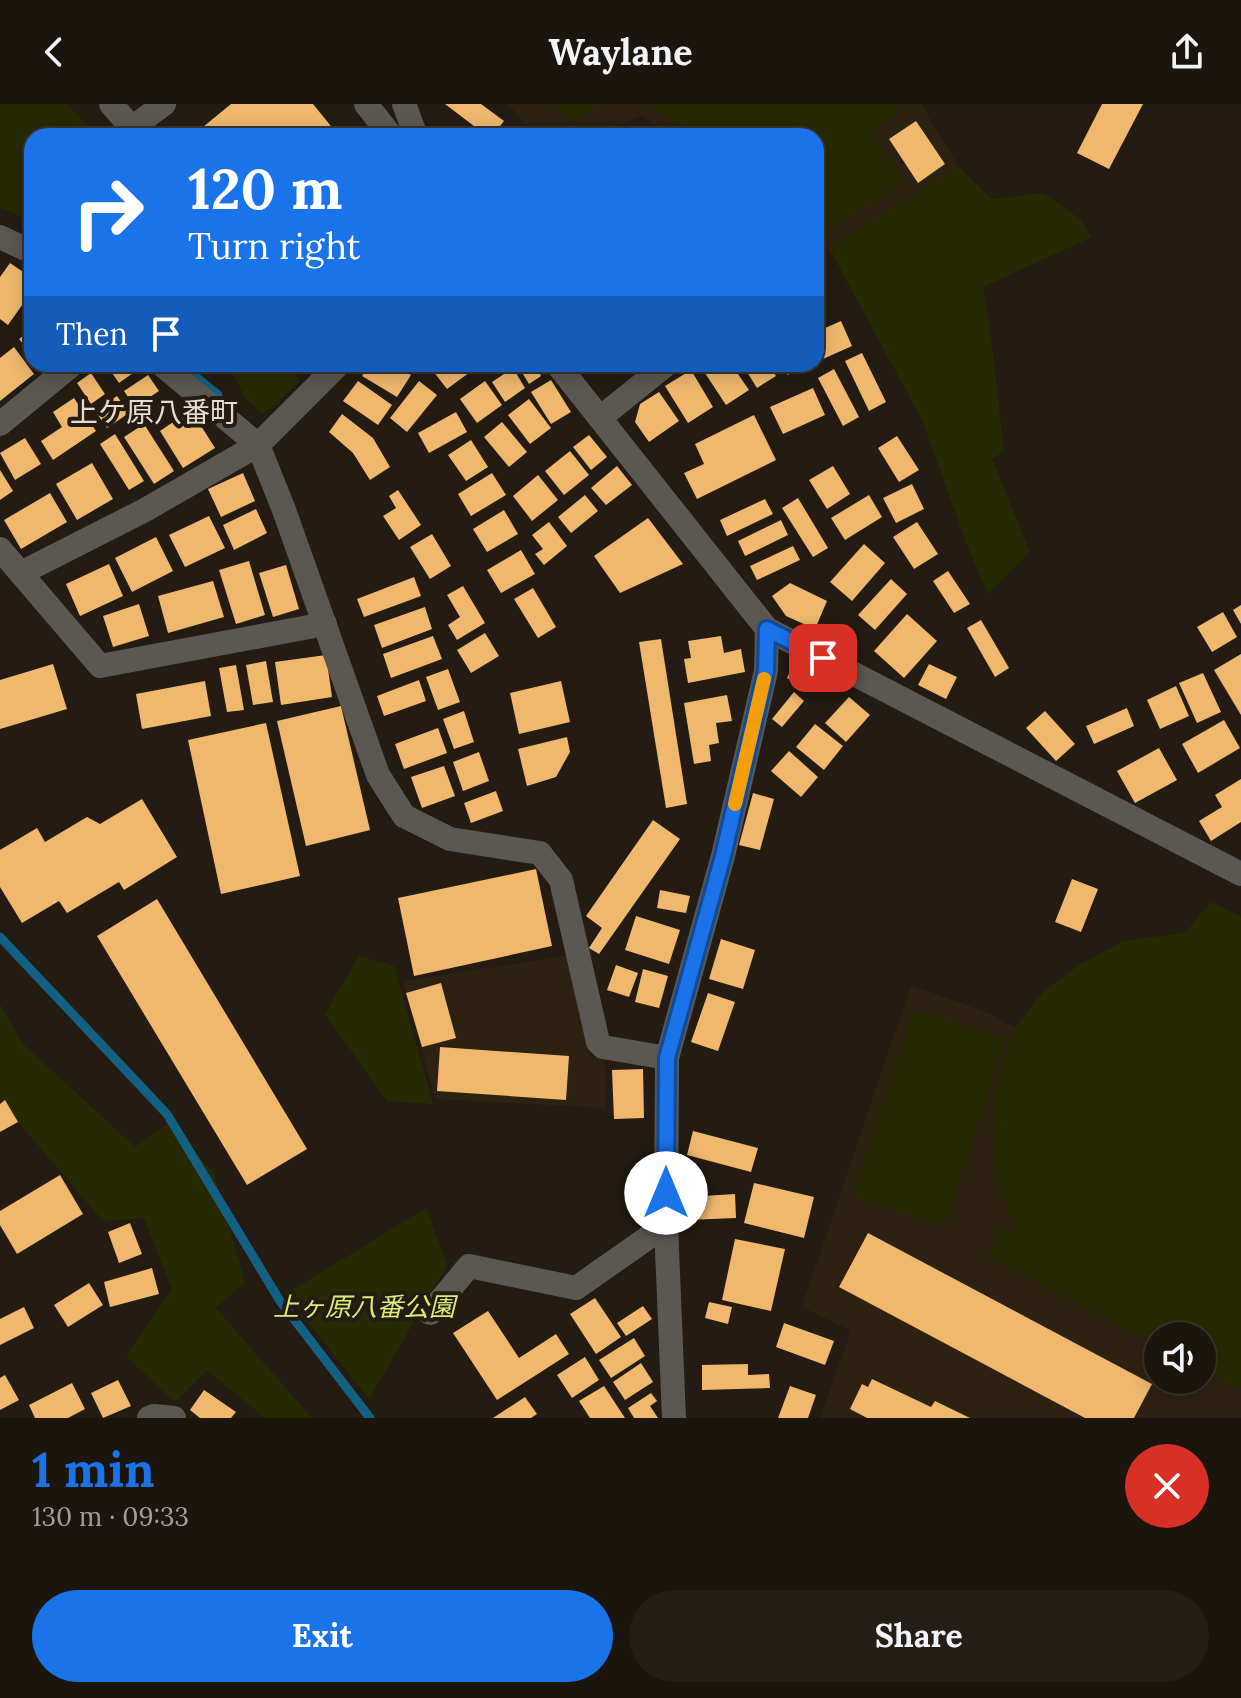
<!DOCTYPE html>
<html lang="en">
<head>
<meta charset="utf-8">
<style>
	:root { --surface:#1b150e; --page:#241e17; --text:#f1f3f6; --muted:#a09f9e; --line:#39342e; --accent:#1a73e8 }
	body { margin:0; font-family:Lora,"Noto Sans JP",serif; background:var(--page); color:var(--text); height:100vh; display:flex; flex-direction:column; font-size:30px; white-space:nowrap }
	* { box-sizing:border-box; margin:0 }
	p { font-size:26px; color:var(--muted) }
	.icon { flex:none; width:44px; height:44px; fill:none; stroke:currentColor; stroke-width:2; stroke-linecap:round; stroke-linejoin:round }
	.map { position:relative; height:1314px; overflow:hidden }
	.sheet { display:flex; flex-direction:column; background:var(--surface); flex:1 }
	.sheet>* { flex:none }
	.hud { position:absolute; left:24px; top:24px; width:800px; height:244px; border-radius:24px; box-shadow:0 4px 20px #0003,0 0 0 2px var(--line); background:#1a73e8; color:#fff; overflow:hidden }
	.tools { position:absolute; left:1144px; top:1218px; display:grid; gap:16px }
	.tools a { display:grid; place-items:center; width:72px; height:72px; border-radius:50%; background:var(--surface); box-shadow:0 4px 20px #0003,0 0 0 2px var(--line); font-size:40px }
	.pin { position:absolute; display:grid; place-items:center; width:68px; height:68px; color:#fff; margin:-34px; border-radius:16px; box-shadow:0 4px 12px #0006 }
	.me { position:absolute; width:88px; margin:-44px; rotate:0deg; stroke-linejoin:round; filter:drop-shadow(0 0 6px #0008) }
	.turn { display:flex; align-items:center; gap:28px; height:168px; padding:0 32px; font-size:36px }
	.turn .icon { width:104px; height:104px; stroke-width:2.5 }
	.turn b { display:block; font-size:56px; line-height:68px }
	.then { display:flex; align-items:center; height:76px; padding:0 32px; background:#0003; gap:16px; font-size:30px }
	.round { display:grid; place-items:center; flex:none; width:84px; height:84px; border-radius:42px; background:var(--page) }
	.summary { display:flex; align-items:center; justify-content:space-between; height:136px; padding:0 32px }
	h1 { font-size:48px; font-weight:700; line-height:60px; color:var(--accent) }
	.button { display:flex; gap:16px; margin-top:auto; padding:16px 32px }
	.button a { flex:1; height:92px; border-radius:48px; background:var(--accent); color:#fff; font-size:32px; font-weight:700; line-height:92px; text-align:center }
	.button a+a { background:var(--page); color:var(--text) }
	header { display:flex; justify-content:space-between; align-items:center; height:104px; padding:0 32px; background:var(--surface); font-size:36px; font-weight:700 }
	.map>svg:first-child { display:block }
</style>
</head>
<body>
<header><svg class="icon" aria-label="back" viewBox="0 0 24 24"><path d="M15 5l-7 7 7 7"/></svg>Waylane<svg class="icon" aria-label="share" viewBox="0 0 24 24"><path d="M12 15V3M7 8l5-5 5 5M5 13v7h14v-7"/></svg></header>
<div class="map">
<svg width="1241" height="1314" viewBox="0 0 1241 1314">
	<rect width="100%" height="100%" fill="#241c12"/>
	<g fill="#2d2112" fill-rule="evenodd">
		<path d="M508,0h413l38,63 -130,81 -13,-9v-103h-145l-29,-20 -28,10 -11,10h-67z"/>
		<path d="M1211,798l30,15v501h-421l31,-87 -49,-24 109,-322 80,29 24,14 28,-36 35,-26 45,-25 62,-8zM1158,1232h44v44h-44z"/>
		<path d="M566,852l25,101 14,2 1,49 -171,-9 -32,-118z"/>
	</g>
	<g fill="#262a02">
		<path d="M0,0h67l21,22 6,10h-62v85l-32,-13z"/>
		<path d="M553,0h49l-29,18z"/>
		<path d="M649,0h247l5,8 -31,20 34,49 -78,51 -10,-7v-89h-123z"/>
		<path d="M959,63l33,32 51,-6 37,26 12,18 -109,50 8,50 13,114 -12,8 38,93 -42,42 -19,-44 -47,-130 -93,-172z"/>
		<path d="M228,260h67l4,18 -36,32 -19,-18z"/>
		<path d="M1211,798l30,15v472l-39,-20v-33h-44v9l-170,-89 14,-28 15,5 -23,-63v-68l21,-74 28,-36 35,-26 45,-25 62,-8z"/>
		<path d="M359,852l35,10 39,138 -46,-3 -62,-87z"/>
		<path d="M0,900l23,40 112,103 32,-23 46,47 32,111 -29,26 96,110h-47l-58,-48 -32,32 -49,-46 46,-67 -28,-71 -41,3 -103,-120z"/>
		<path d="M915,906l91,29 -61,186 -91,-29z"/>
		<path d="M426,1104l21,57 -78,134 -83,-105z"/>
	</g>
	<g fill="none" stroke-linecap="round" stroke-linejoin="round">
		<g stroke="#136083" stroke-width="9">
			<path d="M180,260l38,31"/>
			<path d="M0,833l167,177 113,187 90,117"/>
		</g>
	</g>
	<g fill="#efb86d">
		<path d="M231,0h82l26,32h-147z"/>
		<path d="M445,0h36l23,17 -12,15h-5z"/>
		<path d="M1102,0h41l-34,65 -32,-16z"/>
		<path d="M916,17l29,43 -27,19 -29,-44z"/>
		<path d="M10,159l22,15v13l-24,34 -8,-6v-42z"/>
		<path d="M841,217l11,25 -29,13 -7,-16v-11z"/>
		<path d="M32,225v26l-13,-16z"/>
		<path d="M14,243l20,27 -34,27v-43z"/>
		<path d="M862,249l24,49 -17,9 -24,-50z"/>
		<path d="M106,260h26l4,7 -17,12z"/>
		<path d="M369,260h24l18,11 -14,22 -35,-21z"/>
		<path d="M441,260h34l2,3 -30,22 -14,-18z"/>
		<path d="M517,260h17l7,12 -12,8z"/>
		<path d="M699,260h32l18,26 -23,15z"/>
		<path d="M742,260h26l8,12 -19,12z"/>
		<path d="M780,260h22l-14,11z"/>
		<path d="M513,264l12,20 -20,14 -13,-20z"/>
		<path d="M834,265l25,48 -16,9 -25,-48z"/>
		<path d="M691,266l22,37 -25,16 -23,-37z"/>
		<path d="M91,269l14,21 -14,10 -14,-21z"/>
		<path d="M148,271l11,16 -24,16 -11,-16z"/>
		<path d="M551,276l20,32 -20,12 -20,-32z"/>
		<path d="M358,277l34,24 -14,20 -35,-24z"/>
		<path d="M419,277l18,14 -30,37 -17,-14z"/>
		<path d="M485,277l17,24 -25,18 -17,-24z"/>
		<path d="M813,284l12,27 -42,19 -13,-27z"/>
		<path d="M659,288l20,29 -30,21 -14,-20 5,-18z"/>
		<path d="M117,292l12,17 -22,15 -12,-17z"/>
		<path d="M74,294l22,33 -43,29 -12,-19 21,-14 -9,-15z"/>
		<path d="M529,295l22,29 -21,16 -22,-29z"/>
		<path d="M191,306l24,38 -32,20 -23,-37z"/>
		<path d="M456,308l11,20 -38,21 -11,-20z"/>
		<path d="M342,310l31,24 17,29 -20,13 -17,-27 -24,-21z"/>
		<path d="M754,311l22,45 -79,39 -13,-26 20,-9 -9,-20z"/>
		<path d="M502,318l25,30 -18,15 -25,-30z"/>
		<path d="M144,320l30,47 -20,13 -30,-47z"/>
		<path d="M115,330l29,47 -15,9 -29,-46z"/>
		<path d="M589,331l18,22 -16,13 -18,-23z"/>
		<path d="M897,332l22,34 -20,12 -21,-34z"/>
		<path d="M25,334l16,26 -26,16 -15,-27z"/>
		<path d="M471,336l17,27 -22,14 -18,-26z"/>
		<path d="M570,347l19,24 -25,20 -19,-24z"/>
		<path d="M92,359l21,36 -36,21 -21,-36z"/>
		<path d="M617,362l15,19 -26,20 -15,-17z"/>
		<path d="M833,362l17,28 -23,15 -18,-29z"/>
		<path d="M0,366l13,21 -13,9z"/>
		<path d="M243,369l12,28 -34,16 -13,-28z"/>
		<path d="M492,369l14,22 -35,21 -13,-22z"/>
		<path d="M538,371l20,25 -26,21 -19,-25z"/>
		<path d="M912,380l12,25 -28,14 -13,-25z"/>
		<path d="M398,386l23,35 -22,15 -16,-24 13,-8 -7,-12z"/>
		<path d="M50,389l17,29 -46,27 -17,-29z"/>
		<path d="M585,391l13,16 -27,22 -13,-16z"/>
		<path d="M869,391l13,22 -37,23 -14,-22z"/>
		<path d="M798,394l30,50 -15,9 -31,-49z"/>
		<path d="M765,395l8,15 -46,22 -7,-16z"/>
		<path d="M256,405l11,24 -33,17 -11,-25z"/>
		<path d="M504,406l14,24 -31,18 -14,-23z"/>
		<path d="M209,412l16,32 -40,19 -16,-32z"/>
		<path d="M648,414l35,46 -63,29 -26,-37z"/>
		<path d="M781,416l7,15 -43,21 -7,-15z"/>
		<path d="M549,418l18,24 -23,19 -9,-11 8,-5 -11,-14z"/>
		<path d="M917,418l21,32 -24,15 -21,-32z"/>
		<path d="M432,430l19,32 -21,13 -20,-32z"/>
		<path d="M156,433l17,34 -41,21 -17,-34z"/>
		<path d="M864,440l21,19 -33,38 -22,-19z"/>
		<path d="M793,442l7,14 -43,20 -7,-14z"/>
		<path d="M521,446l14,24 -34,19 -14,-23z"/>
		<path d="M249,457l16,54 -29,9 -17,-54z"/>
		<path d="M109,460l14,32 -43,20 -14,-32z"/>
		<path d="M286,461l13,44 -26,8 -14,-44z"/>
		<path d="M948,467l22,33 -16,9 -21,-32z"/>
		<path d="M414,473l7,19 -57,21 -7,-18z"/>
		<path d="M891,475l16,15 -32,36 -17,-15z"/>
		<path d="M213,477l11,36 -56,16 -10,-37z"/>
		<path d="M790,479l37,18 -12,28 -29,-13 -14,-20z"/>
		<path d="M463,482l22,37 -28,17 -9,-15 12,-8 -13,-22z"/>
		<path d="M533,484l23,39 -18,11 -24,-39z"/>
		<path d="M139,500l10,32 -36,11 -10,-31z"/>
		<path d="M1241,501v19l-8,-14z"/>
		<path d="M425,503l7,22 -50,19 -8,-23z"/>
		<path d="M1223,508l14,25 -25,15 -15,-25z"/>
		<path d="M907,510l30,27 -33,37 -30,-27z"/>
		<path d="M981,516l28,48 -14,9 -28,-49z"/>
		<path d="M485,529l14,23 -28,17 -14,-23z"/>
		<path d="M433,532l9,23 -51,19 -8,-24z"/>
		<path d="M721,532l3,17 17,-4 4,23 -57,11 -4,-24 7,-1 -3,-17z"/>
		<path d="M661,535l26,165 -21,4 -27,-166z"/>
		<path d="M1241,550v61l-27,-45z"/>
		<path d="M326,551l6,42 -51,8 -6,-43z"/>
		<path d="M266,557l7,41 -20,3 -7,-40z"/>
		<path d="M794,559l27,15 -8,14 -26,-14z"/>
		<path d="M53,560l14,45 -67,20v-49z"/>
		<path d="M929,560l28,13 -11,22 -28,-14z"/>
		<path d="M236,561l8,45 -17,2 -8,-44z"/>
		<path d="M448,565l12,33 -22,8 -12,-33z"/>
		<path d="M1203,569l18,39 -24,11 -18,-40z"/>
		<path d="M419,576l7,21 -42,15 -7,-20z"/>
		<path d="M205,577l6,35 -69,13 -6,-35z"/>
		<path d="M561,577l9,41 -51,12 -9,-41z"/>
		<path d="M1176,582l13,30 -29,13 -13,-29z"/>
		<path d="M794,588l10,9 -22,26 -10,-8z"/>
		<path d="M727,591l5,26 -16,2 3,20 -10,2 2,16 -17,3 -10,-61z"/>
		<path d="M849,593l21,18 -24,27 -21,-19z"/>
		<path d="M341,602l29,124 -64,16 -29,-125z"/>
		<path d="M1127,604l7,18 -40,18 -8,-18z"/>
		<path d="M464,607l10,31 -20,7 -11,-30z"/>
		<path d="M1045,607l30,33 -19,17 -30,-33z"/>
		<path d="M1224,616l16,28 -42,25 -16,-29z"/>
		<path d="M266,619l34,153 -79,18 -33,-154z"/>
		<path d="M815,620l28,22 -19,24 -28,-23z"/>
		<path d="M438,624l9,25 -43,16 -9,-25z"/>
		<path d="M567,633l3,15 -14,25 -29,9 -9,-37z"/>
		<path d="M1159,644l18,32 -42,23 -18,-32z"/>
		<path d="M789,647l29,26 -17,20 -30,-26z"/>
		<path d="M479,648l10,29 -26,10 -10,-29z"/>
		<path d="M444,662l11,30 -33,12 -11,-31z"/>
		<path d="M1241,675v43l-30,19 -12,-20 23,-14 -7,-12z"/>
		<path d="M496,687l7,20 -32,12 -7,-20z"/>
		<path d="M753,689l21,6 -14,51 -21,-5z"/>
		<path d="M142,695l35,58 -53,33 -5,-8 -52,31 -8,-12 -37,22 -22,-36v-37l37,-22 8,14 42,-25 13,7z"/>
		<path d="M653,716l27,19 -81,115 -10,-6 13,-20 -16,-12z"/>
		<path d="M536,765l16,77 -138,30 -16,-78z"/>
		<path d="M1072,775l26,10 -17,43 -26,-10z"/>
		<path d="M660,786l30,6 -4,17 -29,-5z"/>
		<path d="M157,795l150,250 -60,36 -150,-249z"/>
		<path d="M636,812l44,14 -11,34 -44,-14z"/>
		<path d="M721,835l34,11 -12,39 -34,-10z"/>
		<path d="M616,861l22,8 -9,24 -22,-7z"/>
		<path d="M643,865l25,7 -9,32 -24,-6z"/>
		<path d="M441,879l15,55 -34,9 -16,-54z"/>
		<path d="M708,889l27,9 -17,49 -27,-9z"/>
		<path d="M440,943l129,9 -3,44 -129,-9z"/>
		<path d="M643,965l1,49 -30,1 -2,-49z"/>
		<path d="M5,996l13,22 -18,10v-28z"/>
		<path d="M693,1027l65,17 -7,24 -64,-17z"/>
		<path d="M60,1071l23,39 -66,40 -17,-29v-14z"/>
		<path d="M754,1079l60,14 -10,41 -60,-15z"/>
		<path d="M735,1090l1,24 -48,2 -1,-23z"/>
		<path d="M130,1119l12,31 -23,9 -11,-31z"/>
		<path d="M868,1129l284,151 -18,34h-49l-246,-131z"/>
		<path d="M735,1135l50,10 -14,62 -49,-11z"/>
		<path d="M152,1164l7,26 -49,13 -6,-25z"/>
		<path d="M89,1179l14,22 -35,22 -14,-22z"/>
		<path d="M595,1194l26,39 -25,17 -26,-40z"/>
		<path d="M709,1198l23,5 -4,17 -23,-6z"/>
		<path d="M643,1202l9,13 -26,17 -9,-13z"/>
		<path d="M24,1203l10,21 -34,17v-26z"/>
		<path d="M488,1207l31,47 37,-24 13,20 -72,46 -44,-67z"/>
		<path d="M784,1219l50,18 -9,24 -49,-18z"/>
		<path d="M634,1234l11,18 -34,22 -12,-18z"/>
		<path d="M585,1253l14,23 -27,18 -15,-23z"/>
		<path d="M641,1259l12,19 -28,18 -12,-18z"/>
		<path d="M748,1260v11l21,-1 1,14 -68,2v-25z"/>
		<path d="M5,1271l14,25 -19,10v-32z"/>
		<path d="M872,1275l59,28 4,-6 35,17h-103l-17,-9 12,-25 6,3z"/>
		<path d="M118,1276l13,26 -28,12 -12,-25z"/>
		<path d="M72,1279l13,26 -17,9h-33l-6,-13z"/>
		<path d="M604,1282l21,32h-35l-11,-17z"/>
		<path d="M790,1282l26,9 -8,23h-30z"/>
		<path d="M204,1286l32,22 -5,6h-31l-10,-8z"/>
		<path d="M651,1289l6,8 -7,5 8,12h-24l-6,-10z"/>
		<path d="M525,1293l12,17 -6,4h-38z"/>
	</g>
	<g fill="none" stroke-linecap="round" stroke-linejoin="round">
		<g stroke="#5b5752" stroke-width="24">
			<path d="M111,0l21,24 -2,8"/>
			<path d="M366,0l25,32"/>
			<path d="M404,0l12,32"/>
			<path d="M132,24l32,-24"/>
			<path d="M0,133l32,15"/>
			<path d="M161,260l97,81 26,65 94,265 26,41 46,23 90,14 21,27 37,162 5,5 64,11"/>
			<path d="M557,260l210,265 474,245"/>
			<path d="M600,314l67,-54"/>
			<path d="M0,320l73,-60"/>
			<path d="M0,445l100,117 225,-42"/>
			<path d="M21,469l124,-63 113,-65 81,-81"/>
			<path d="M430,1209l39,-47 107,22 90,-63"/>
			<path d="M149,1314l5,-2 20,2"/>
			<path d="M674,1314l-8,-193 1,-167 56,-202 43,-185 1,-42"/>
		</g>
	</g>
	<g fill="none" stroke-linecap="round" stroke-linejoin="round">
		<defs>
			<path id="route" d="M666,1089l1,-135 56,-202 43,-185 1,-42 56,29"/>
		</defs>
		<use href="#route" stroke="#114b97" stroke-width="20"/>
		<use href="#route" stroke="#1a73e8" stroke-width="14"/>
		<path stroke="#f59e0b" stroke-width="14" d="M735,700l29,-125"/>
	</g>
	<g text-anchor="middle" stroke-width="8" stroke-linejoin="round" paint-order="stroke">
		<g font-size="26" font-style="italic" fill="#daec77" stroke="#241c12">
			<text x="364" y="1212">上ヶ原八番公園</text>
		</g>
		<g font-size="28" fill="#e8dccf" stroke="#241c12">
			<text x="154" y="318">上ケ原八番町</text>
		</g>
	</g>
</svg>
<div class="tools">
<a><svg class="icon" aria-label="sound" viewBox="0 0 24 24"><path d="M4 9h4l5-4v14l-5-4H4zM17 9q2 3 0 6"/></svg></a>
</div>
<div class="pin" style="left:823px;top:554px;background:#d93025"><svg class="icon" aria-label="arrive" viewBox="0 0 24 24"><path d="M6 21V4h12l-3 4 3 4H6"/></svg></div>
<svg class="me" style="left:666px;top:1089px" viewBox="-20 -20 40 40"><circle r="19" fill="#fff"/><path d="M0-13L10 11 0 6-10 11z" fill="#1a73e8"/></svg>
<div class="hud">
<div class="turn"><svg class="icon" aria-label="right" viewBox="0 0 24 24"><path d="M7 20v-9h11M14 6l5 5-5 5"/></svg><div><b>120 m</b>Turn right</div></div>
<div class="then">Then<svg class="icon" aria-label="arrive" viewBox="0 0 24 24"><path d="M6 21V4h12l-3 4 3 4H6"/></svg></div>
</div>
</div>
<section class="sheet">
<div class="summary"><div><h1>1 min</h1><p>130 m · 09:33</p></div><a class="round" style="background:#d93025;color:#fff"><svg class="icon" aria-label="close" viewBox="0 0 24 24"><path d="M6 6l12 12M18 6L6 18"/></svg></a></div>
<div class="button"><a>Exit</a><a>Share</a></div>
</section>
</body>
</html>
